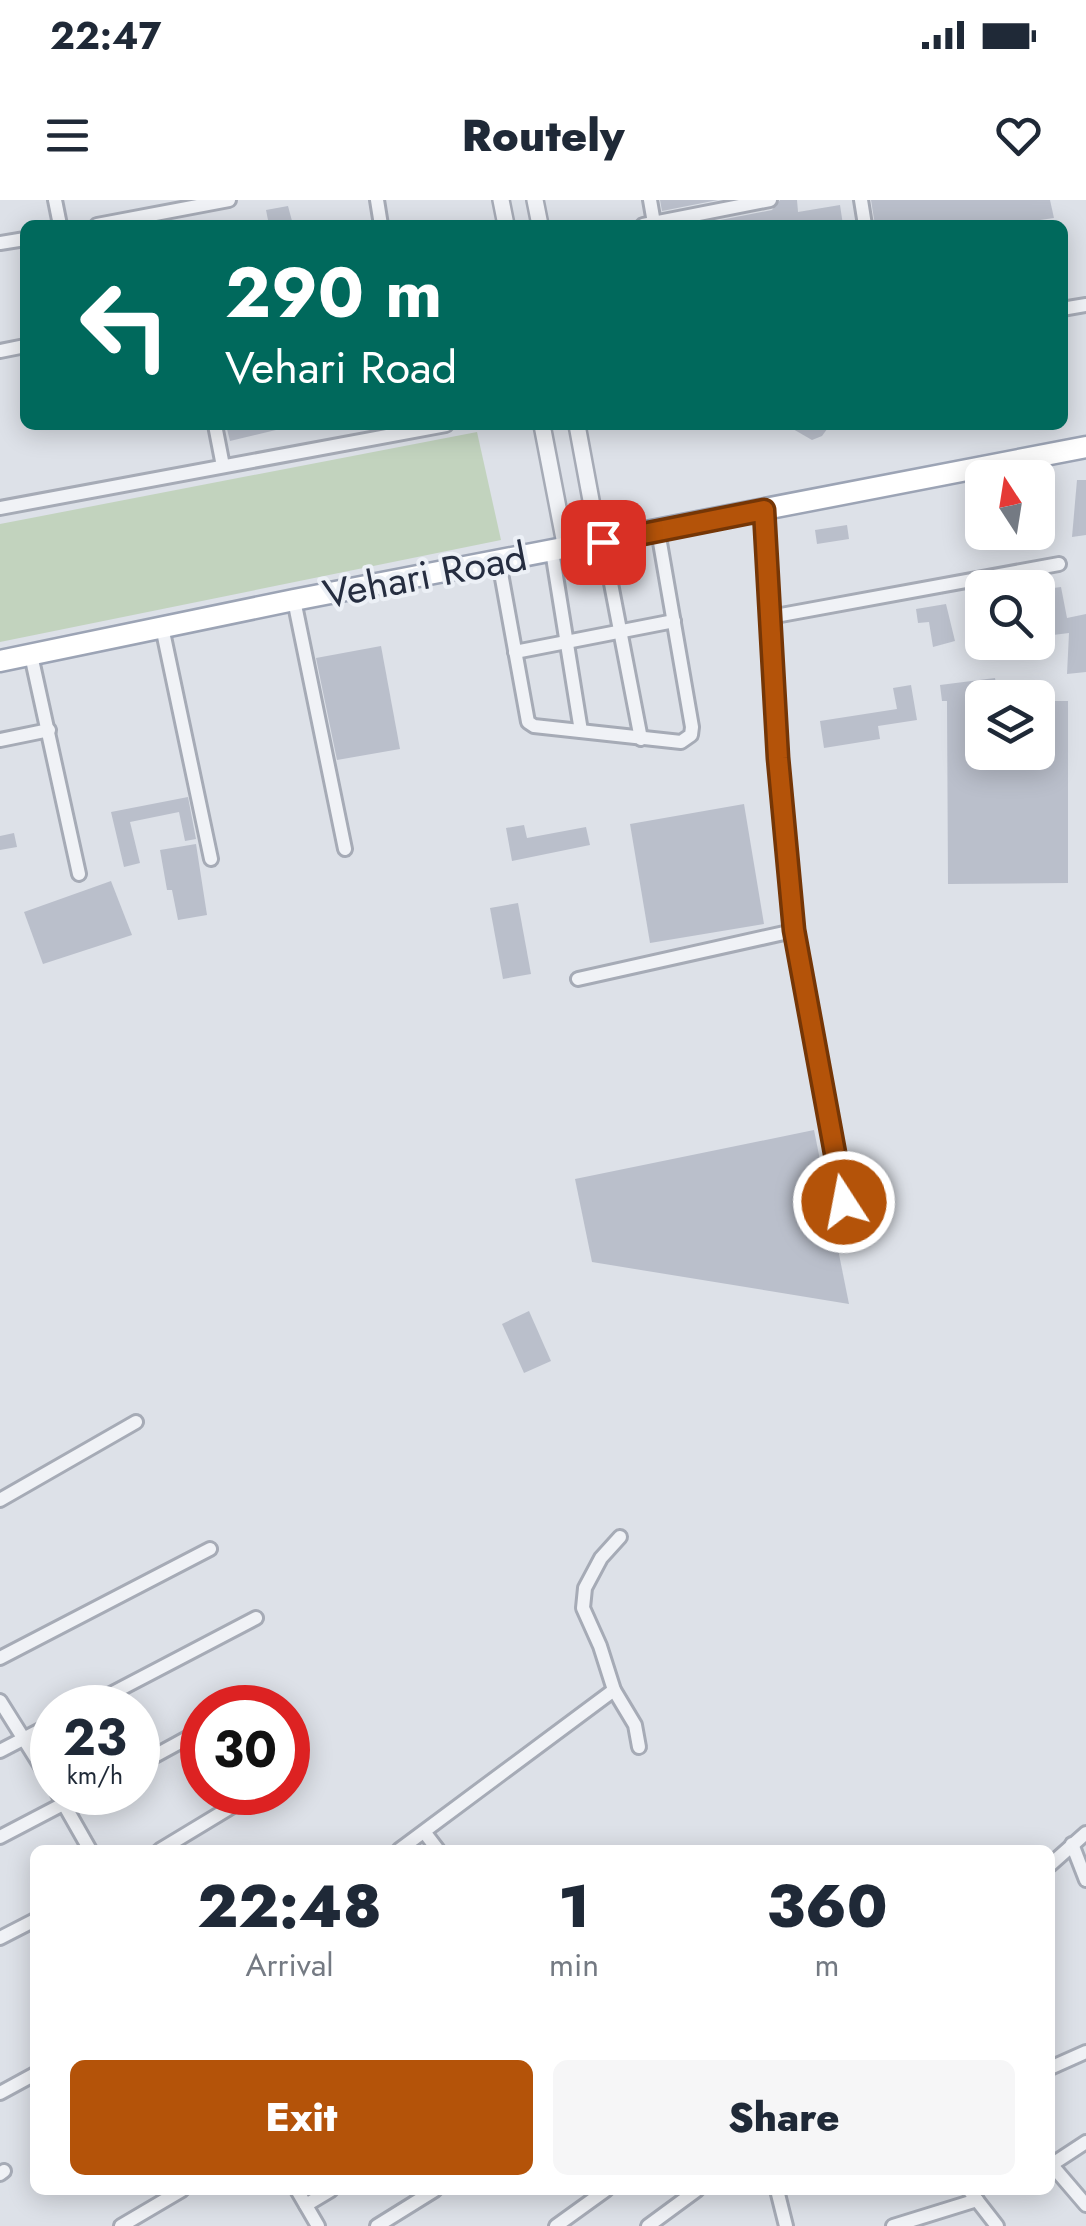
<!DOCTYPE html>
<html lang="en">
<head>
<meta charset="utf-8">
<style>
	:root { --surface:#fff; --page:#f6f6f7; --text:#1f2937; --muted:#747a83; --accent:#b45309 }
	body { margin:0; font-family:Jost,sans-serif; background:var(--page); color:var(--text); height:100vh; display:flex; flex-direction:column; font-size:38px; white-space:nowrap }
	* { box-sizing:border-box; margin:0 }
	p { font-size:32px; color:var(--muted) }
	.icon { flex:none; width:55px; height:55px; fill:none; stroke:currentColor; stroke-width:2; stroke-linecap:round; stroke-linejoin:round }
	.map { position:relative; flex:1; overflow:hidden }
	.drawer { position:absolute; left:30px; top:1645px; width:1025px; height:350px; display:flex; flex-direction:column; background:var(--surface); border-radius:15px; box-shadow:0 5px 25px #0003 }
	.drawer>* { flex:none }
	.guide { position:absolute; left:20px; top:20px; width:1048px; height:210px; border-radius:15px; box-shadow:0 5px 25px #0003; background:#00695c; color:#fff; overflow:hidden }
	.needle { width:65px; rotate:348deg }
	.tools { position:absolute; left:965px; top:260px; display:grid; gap:20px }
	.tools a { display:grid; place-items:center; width:90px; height:90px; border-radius:15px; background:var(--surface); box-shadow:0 5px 25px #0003; font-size:50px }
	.speed { position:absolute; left:30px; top:1485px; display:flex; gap:20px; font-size:50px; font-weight:700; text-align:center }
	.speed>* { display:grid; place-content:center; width:130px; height:130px; border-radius:50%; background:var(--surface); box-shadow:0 5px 25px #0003; line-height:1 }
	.speed small { font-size:25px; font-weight:400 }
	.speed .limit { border:15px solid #d22; background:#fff; color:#111 }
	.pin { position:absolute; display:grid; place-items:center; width:85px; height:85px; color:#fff; margin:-42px; border-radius:20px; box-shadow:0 5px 15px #0006 }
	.me { position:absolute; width:110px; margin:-55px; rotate:349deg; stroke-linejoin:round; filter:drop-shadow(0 0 8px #0008) }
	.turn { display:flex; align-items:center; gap:35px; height:210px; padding:0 40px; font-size:45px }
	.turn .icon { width:130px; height:130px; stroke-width:2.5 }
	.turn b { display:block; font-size:70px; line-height:85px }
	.eta { display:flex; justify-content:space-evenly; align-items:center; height:170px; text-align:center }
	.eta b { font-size:60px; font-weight:800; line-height:70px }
	.primary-button { display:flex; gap:20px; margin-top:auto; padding:20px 40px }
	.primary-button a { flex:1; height:115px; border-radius:15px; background:var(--accent); color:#fff; font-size:40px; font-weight:800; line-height:115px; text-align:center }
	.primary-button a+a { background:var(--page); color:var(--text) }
	.status { display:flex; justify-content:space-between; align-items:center; height:70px; padding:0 50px; background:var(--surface); direction:ltr }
	.status svg { height:28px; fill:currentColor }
	header { display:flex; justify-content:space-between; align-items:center; height:130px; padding:0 40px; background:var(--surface); font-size:45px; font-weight:800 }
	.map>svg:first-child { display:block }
</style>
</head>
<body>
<div class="status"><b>22:47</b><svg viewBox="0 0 49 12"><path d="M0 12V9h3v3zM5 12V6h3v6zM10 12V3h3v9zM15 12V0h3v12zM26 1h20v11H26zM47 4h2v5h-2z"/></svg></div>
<header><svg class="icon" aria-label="menu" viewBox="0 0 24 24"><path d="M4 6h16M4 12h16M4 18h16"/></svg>Routely<svg class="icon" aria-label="heart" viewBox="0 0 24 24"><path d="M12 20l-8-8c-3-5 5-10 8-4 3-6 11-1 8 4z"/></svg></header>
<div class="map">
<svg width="1086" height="2026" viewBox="0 0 1086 2026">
	<rect width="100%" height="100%" fill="#dde1e8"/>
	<path fill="#c2d3be" d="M477,232l24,108 -501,102v-118z"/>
	<g fill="#babfcb">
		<path d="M660,0h58l-56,11z"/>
		<path d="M780,0h17l1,12 42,-7 3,20h-148l77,-15z"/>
		<path d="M871,0h179l4,18 -48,7h-131z"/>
		<path d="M288,6l4,15 -6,1v3h-17l-3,-15z"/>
		<path d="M226,225h49l1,5 -46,11z"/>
		<path d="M786,225h44l-8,11 -10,4z"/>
		<path d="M1077,280h9v55l-14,2z"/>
		<path d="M847,325l2,14 -32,5 -2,-14z"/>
		<path d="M1061,387l6,31 19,-4v58l-19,2 2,-41 -16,2 -7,-46z"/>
		<path d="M946,404l9,37 -22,6 -4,-25 -11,1 -2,-14z"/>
		<path d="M381,446l19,103 -63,11 -21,-102z"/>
		<path d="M995,478l3,18 -16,1v55h56v-51h30v182l-120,1 -1,-183h-5l-2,-16z"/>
		<path d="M911,485l6,35 -39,6 2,13 -56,9 -4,-27 77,-12 -4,-21z"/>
		<path d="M188,597l8,42 -11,2 -6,-29 -49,10 10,41 -16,4 -13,-55z"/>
		<path d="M744,604l20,120 -114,19 -20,-119z"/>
		<path d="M524,625l3,13 59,-11 4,18 -78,16 -6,-33z"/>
		<path d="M14,633l3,14 -17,3v-14z"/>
		<path d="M196,644l11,71 -29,5 -6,-30h-5l-7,-40z"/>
		<path d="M111,681l21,54 -89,29 -19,-52z"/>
		<path d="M518,703l13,71 -28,5 -13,-71z"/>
		<path d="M814,930l35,174 -257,-42 -17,-83z"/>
		<path d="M529,1111l22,50 -27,12 -22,-49z"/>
	</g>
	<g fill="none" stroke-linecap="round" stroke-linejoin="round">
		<defs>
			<g id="minor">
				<path d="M55,0l5,25"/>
				<path d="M377,0l4,25"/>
				<path d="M650,0l4,23"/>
				<path d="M861,0l4,25"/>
				<path d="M97,25l132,-25"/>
				<path d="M643,25l127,-25"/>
				<path d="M0,43l25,-4"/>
				<path d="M1062,109l24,-4"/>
				<path d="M0,151l25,-5"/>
				<path d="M215,225l8,41"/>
				<path d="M0,308l446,-83"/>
				<path d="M764,311l13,247 16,173 50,270"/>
				<path d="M603,342l38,197"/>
				<path d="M552,351l29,180"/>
				<path d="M499,362l29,160 6,4 147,16 10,-7 1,-8 -34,-196"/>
				<path d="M294,400l51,249"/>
				<path d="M770,417l289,-53"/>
				<path d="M162,427l49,232"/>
				<path d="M515,452l159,-31"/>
				<path d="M31,455l48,219"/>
				<path d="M0,540l49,-10"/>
				<path d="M578,779l215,-48"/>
				<path d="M0,1300l136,-78"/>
				<path d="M620,1337l-19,21 -16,30 -2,20 17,38 14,44 21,35 4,22"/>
				<path d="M0,1458l210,-109"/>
				<path d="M0,1501l52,83"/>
				<path d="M84,1508l172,-90"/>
				<path d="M0,1551l52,-27"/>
				<path d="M138,1565l64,-35"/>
				<path d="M57,1592l33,58"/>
				<path d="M425,1633l13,17"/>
				<path d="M0,1637l86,-45"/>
				<path d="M1072,1644l14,36"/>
				<path d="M160,1650l96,-58"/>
				<path d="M399,1650l215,-160"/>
				<path d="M1050,1665l36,-32"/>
				<path d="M0,1738l35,-18"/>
				<path d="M1050,1868l36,-16"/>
				<path d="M0,1893l35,-19"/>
				<path d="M1050,1963l36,42"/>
				<path d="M1051,1965l35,-23"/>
				<path d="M0,1974l4,-3"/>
				<path d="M297,1990l21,36"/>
				<path d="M777,1990l9,36"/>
				<path d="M969,1990l28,36"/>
				<path d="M306,2005l25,-15"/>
				<path d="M121,2026l61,-36"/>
				<path d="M377,2026l58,-36"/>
				<path d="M556,2026l50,-36"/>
				<path d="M648,2026l49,-36"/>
				<path d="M893,2026l84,-26"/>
			</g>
			<g id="tertiary">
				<path d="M501,0l5,25"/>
				<path d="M535,0l5,25"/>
				<path d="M542,225l24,124"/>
				<path d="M577,225l22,118"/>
			</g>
			<path id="primary" d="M0,461l294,-61 792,-153"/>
		</defs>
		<use href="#minor" stroke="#a6abb6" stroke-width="18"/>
		<use href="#tertiary" stroke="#a6abb6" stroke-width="20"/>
		<use href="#primary" stroke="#9ca4b5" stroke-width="25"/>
		<use href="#minor" stroke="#f0f2f6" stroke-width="12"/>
		<use href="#tertiary" stroke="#f0f2f6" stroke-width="15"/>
		<use href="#primary" stroke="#fff" stroke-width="20"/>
	</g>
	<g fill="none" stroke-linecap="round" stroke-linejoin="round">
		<defs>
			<path id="route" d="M603,342l161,-32 14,248 16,172 50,272"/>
		</defs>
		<use href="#route" stroke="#753606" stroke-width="25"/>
		<use href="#route" stroke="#b45309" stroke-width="18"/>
	</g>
	<g text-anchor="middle" stroke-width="8" stroke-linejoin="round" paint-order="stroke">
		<g font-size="40" fill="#252d40" stroke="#ecf0f6">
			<text transform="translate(425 375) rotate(-11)" y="14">Vehari Road</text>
		</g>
	</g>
</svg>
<div class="tools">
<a><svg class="needle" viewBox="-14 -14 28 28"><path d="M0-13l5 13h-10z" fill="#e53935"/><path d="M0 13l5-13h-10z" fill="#747a83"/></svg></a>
<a><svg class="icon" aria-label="search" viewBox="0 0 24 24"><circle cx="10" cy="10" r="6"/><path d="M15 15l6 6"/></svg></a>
<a><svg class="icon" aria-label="layers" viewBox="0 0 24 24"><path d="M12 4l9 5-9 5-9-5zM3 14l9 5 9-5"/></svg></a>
</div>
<div class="speed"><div>23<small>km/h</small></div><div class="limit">30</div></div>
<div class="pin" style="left:603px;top:342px;background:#d93025"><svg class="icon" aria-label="arrive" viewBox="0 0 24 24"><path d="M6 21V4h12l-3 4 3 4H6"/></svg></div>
<svg class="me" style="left:844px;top:1002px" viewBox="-20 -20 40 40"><circle r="17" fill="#b45309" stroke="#fff" stroke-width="3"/><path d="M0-11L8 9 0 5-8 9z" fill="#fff"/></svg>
<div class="guide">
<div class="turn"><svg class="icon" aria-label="left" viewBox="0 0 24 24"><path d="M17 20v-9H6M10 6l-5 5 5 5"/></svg><div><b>290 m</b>Vehari Road</div></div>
</div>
<section class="drawer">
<div class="eta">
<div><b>22:48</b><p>Arrival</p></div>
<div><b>1</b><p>min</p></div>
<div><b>360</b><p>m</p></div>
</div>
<div class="primary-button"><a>Exit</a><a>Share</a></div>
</section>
</div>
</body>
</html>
